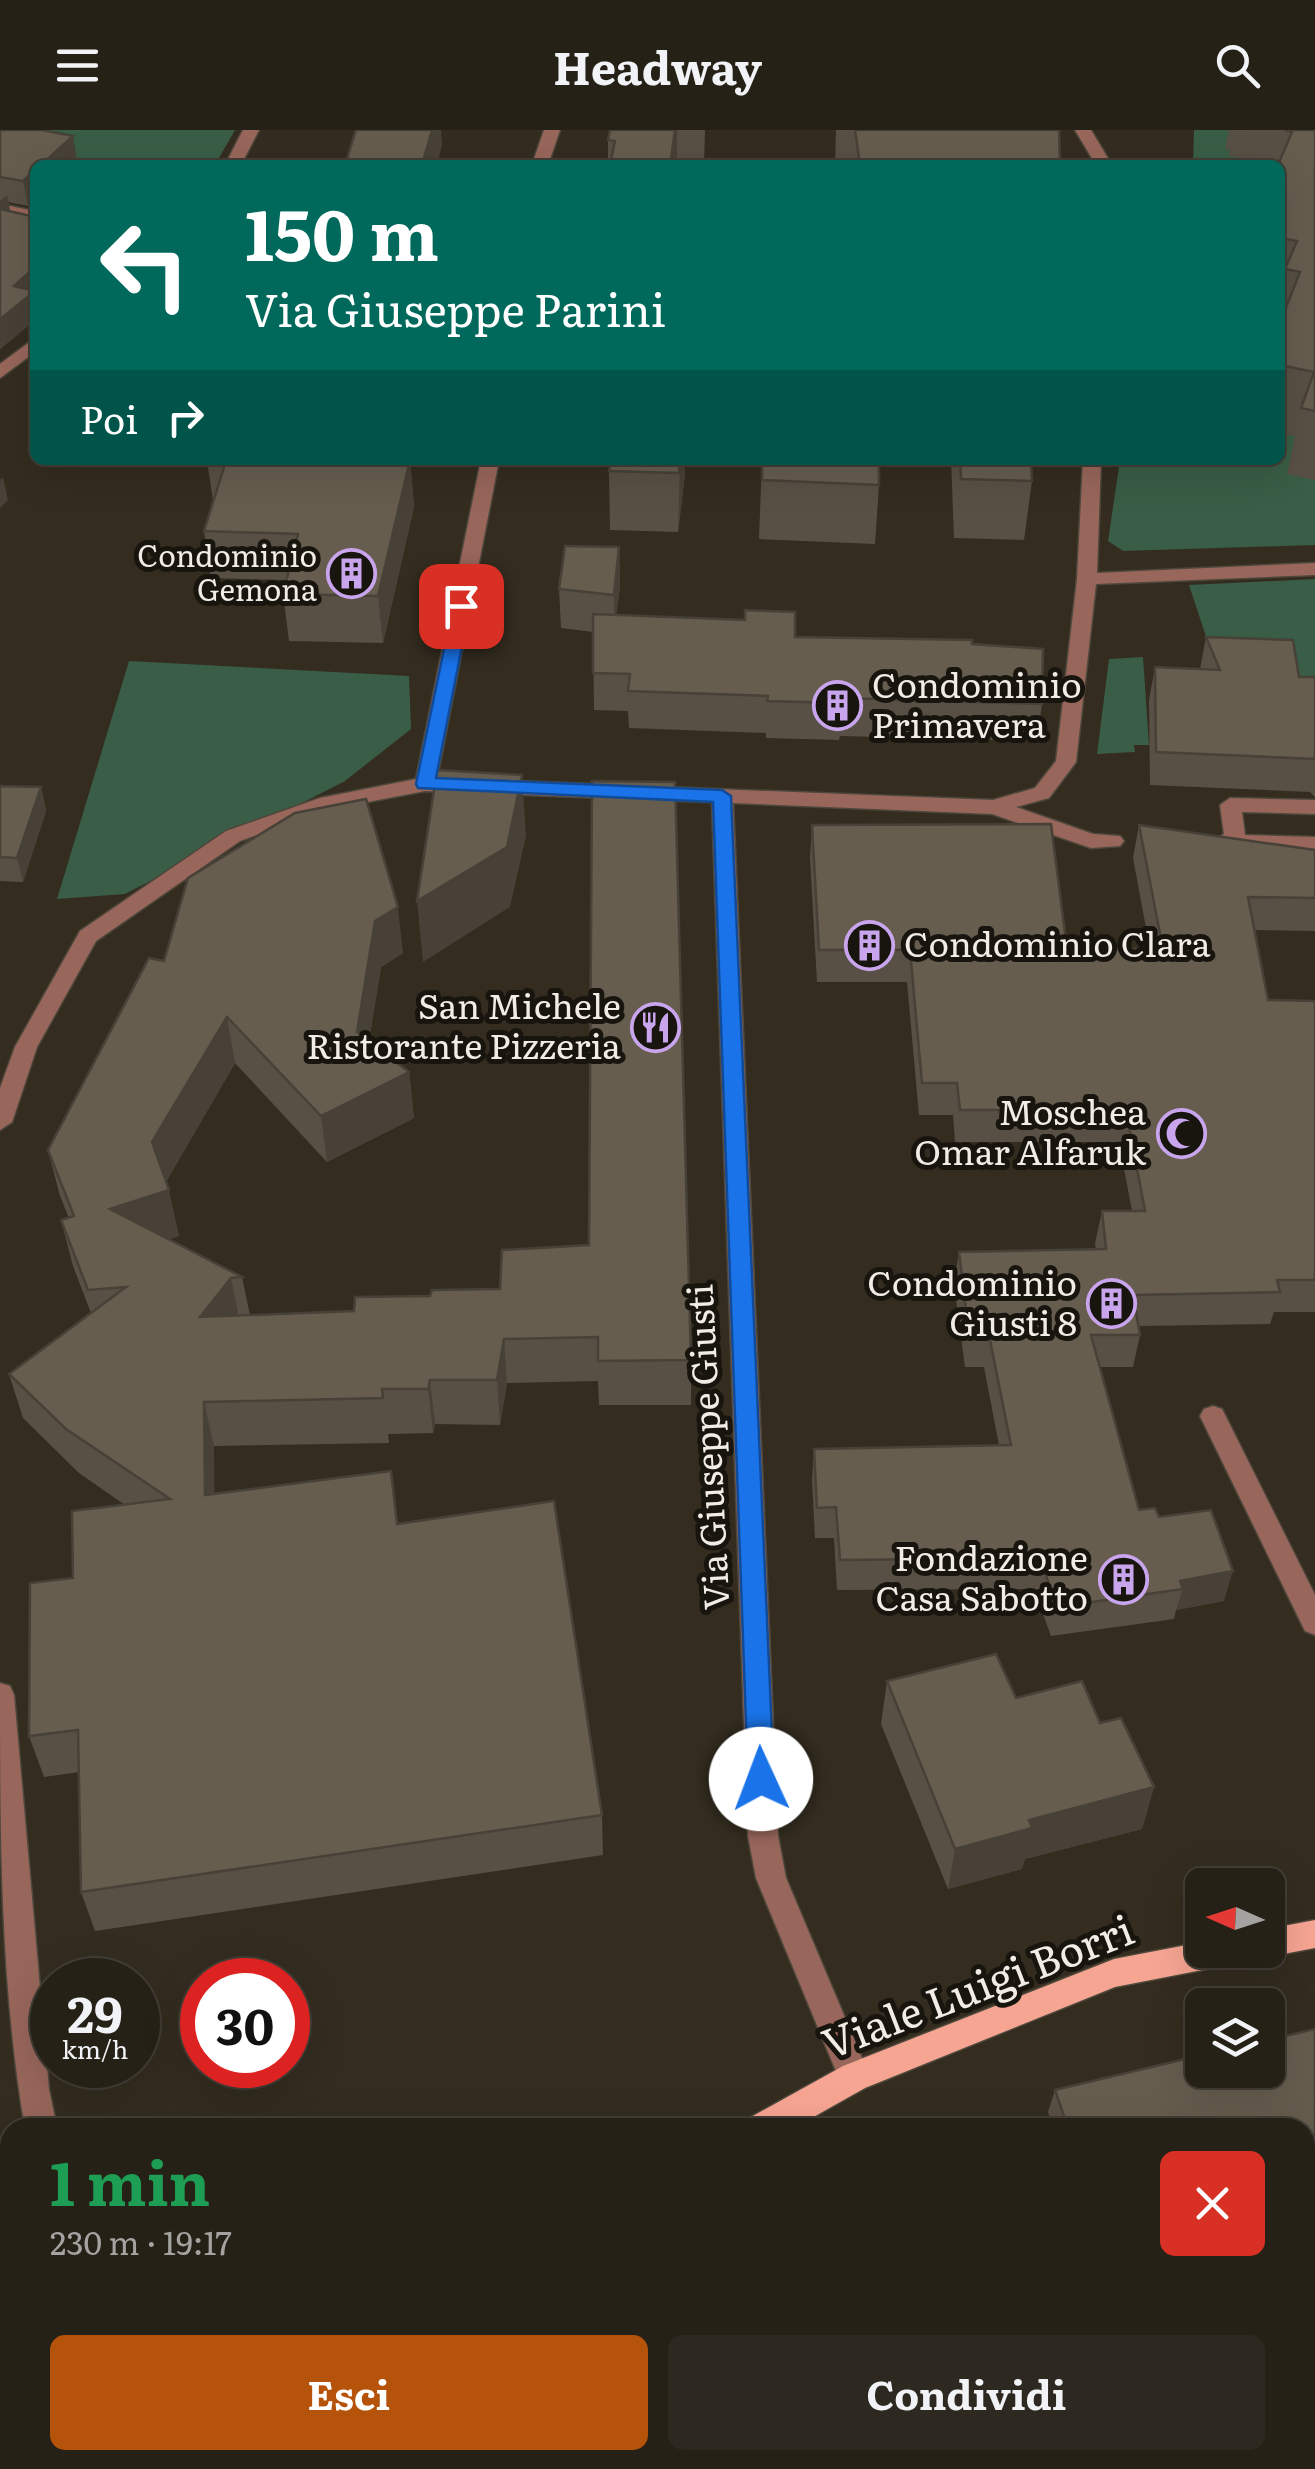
<!DOCTYPE html>
<html lang="it">
<head>
<meta charset="utf-8">
<style>
	:root { --surface:#262117; --page:#2e2920; --text:#f1f3f6; --muted:#a4a3a1; --line:#423e36; --accent:#b45309 }
	body { margin:0; font-family:Literata,serif; background:var(--page); color:var(--text); height:100vh; display:flex; flex-direction:column; font-size:38px; white-space:nowrap }
	* { box-sizing:border-box; margin:0 }
	p { font-size:32px; color:var(--muted) }
	.icon { flex:none; width:55px; height:55px; fill:none; stroke:currentColor; stroke-width:2; stroke-linecap:round; stroke-linejoin:round }
	.map { position:relative; flex:1; overflow:hidden }
	.drawer { position:absolute; left:0px; top:1988px; width:1315px; height:352px; display:flex; flex-direction:column; background:var(--surface); border-radius:30px 30px 0 0; box-shadow:0 10px 40px #0002,0 0 0 2px var(--line) }
	.drawer>* { flex:none }
	.banner { position:absolute; left:30px; top:30px; width:1255px; height:305px; border-radius:15px; box-shadow:0 10px 40px #0002,0 0 0 2px var(--line); background:#00695c; color:#fff; overflow:hidden }
	.needle { width:65px; rotate:273deg }
	.controls { position:absolute; left:1185px; top:1738px; display:grid; gap:20px }
	.controls a { display:grid; place-items:center; width:100px; height:100px; border-radius:15px; background:var(--surface); box-shadow:0 10px 40px #0002,0 0 0 2px var(--line); font-size:50px }
	.speed { position:absolute; left:30px; top:1828px; display:flex; gap:20px; font-size:50px; font-weight:700; text-align:center }
	.speed>* { display:grid; place-content:center; width:130px; height:130px; border-radius:50%; background:var(--surface); box-shadow:0 10px 40px #0002,0 0 0 2px var(--line); line-height:1 }
	.speed small { font-size:25px; font-weight:400 }
	.speed .limit { border:15px solid #d22; background:#fff; color:#111 }
	.pin { position:absolute; display:grid; place-items:center; width:85px; height:85px; color:#fff; margin:-42px; border-radius:20px; box-shadow:0 5px 15px #0006 }
	.me { position:absolute; width:110px; margin:-55px; rotate:358deg; stroke-linejoin:round; filter:drop-shadow(0 0 8px #0008) }
	.turn { display:flex; align-items:center; gap:35px; height:210px; padding:0 50px; font-size:45px }
	.turn .icon { width:130px; height:130px; stroke-width:2.5 }
	.turn b { display:block; font-size:70px; line-height:85px }
	.then { display:flex; align-items:center; height:95px; padding:0 50px; background:#0003; gap:20px; font-size:38px }
	.round { display:grid; place-items:center; flex:none; width:105px; height:105px; border-radius:15px; background:var(--page) }
	.summary { display:flex; align-items:center; justify-content:space-between; height:170px; padding:0 50px }
	h1 { font-size:60px; font-weight:700; line-height:75px; color:#1e9e55 }
	.primary-button { display:flex; gap:20px; margin-top:auto; padding:20px 50px }
	.primary-button a { flex:1; height:115px; border-radius:15px; background:var(--accent); color:#fff; font-size:40px; font-weight:700; line-height:115px; text-align:center }
	.primary-button a+a { background:var(--page); color:var(--text) }
	header { display:flex; justify-content:space-between; align-items:center; height:130px; padding:0 50px; background:var(--surface); font-size:45px; font-weight:700 }
	.map>svg:first-child { display:block }
</style>
</head>
<body>
<header><svg class="icon" aria-label="menu" viewBox="0 0 24 24"><path d="M4 6h16M4 12h16M4 18h16"/></svg>Headway<svg class="icon" aria-label="search" viewBox="0 0 24 24"><circle cx="10" cy="10" r="6"/><path d="M15 15l6 6"/></svg></header>
<div class="map">
<svg width="1315" height="2339" viewBox="0 0 1315 2339">
	<rect width="100%" height="100%" fill="#332c1f"/>
	<g fill="#395d46">
		<path d="M0,0h235l-20,35h-180v42l-35,-8z"/>
		<path d="M1194,0h121v415l-192,6 -15,-10 12,-81h160v-295h-87z"/>
		<path d="M1315,449v169l-98,-78 -28,-85z"/>
		<path d="M1143,527l6,88h-15l1,7 -38,2 12,-95z"/>
		<path d="M129,531l280,15 2,53 -66,52 -220,113 -68,5z"/>
		<path d="M0,2074l10,35v221h38l1,9h-49z"/>
	</g>
	<g fill="none" stroke-linecap="round" stroke-linejoin="round">
		<defs>
			<g id="minor">
				<path d="M243,0h16l-18,35h-16z"/>
				<path d="M544,0h16l-12,35h-16z"/>
				<path d="M1075,0h16l21,35h-16z"/>
				<path d="M0,74l35,7v10l-35,-7z"/>
				<path d="M35,208v14l-35,26v-14z"/>
				<path d="M481,330h18l-62,318 556,22 42,-12 21,-27 21,-182 6,-119h18l-4,113 218,-10v12l-219,9 -20,178 -27,36 -33,9 77,27 27,2 4,5 -4,5 -29,2 -99,-34 -259,-11 45,1033 8,42 84,199 -5,11 -11,4 -11,-4 -87,-210 -8,-42 -36,-1034 -287,-11 -94,18 -91,32 -144,100 -59,106 -25,75 -12,8v-42l15,-41 65,-116 146,-100 94,-33 96,-19z"/>
				<path d="M1230,668l85,2v14l-73,-2 3,23 70,2v14l-97,-5 -4,-5 10,-7 -4,-29z"/>
				<path d="M1213,1276l9,3 93,186v40l-10,-4 -105,-215 4,-7z"/>
				<path d="M0,1553l10,3 4,9 35,394 8,39h-32c-25,-144 -25,-299 -25,-445z"/>
				<path d="M99,2330h34l2,9h-34z"/>
				<path d="M258,2330h35l3,9h-35z"/>
			</g>
			<g id="major">
				<path d="M1315,1790v28l-47,9 -11,-4 -1,-3h12v-21z"/>
				<path d="M1202,1812v8h46l-4,10 -11,4 -118,23 -250,101 -71,40h-48l5,-11 92,-51 271,-107z"/>
				<path d="M230,2330h44l-3,9h-44z"/>
			</g>
		</defs>
		<use href="#minor" stroke="#4e473b" stroke-width="3"/>
		<use href="#major" stroke="#4e473b" stroke-width="3"/>
		<use href="#minor" fill="#98665b" fill-rule="evenodd"/>
		<use href="#major" fill="#f6a592" fill-rule="evenodd"/>
	</g>
	<g fill="#585044">
		<path d="M0,0l56,3 21,28 -4,4h-38v34l-7,7 -20,-4 27,118 -35,29z"/>
		<path d="M610,0h95l-1,35h-96v-25z"/>
		<path d="M836,0h223l1,35h-225z"/>
		<path d="M1229,0h86v350l-28,-6 8,-38 -15,-2v-269h-21v-4l-30,-5 1,-6 -5,-1z"/>
		<path d="M410,330l4,47 -31,136 -94,-2 -6,-47 3,-14 -75,-2 -7,-47 9,-31 -6,-39 -114,-1z"/>
		<path d="M762,330l117,25 -4,59 -116,-5z"/>
		<path d="M951,330h80l1,21 -8,59 -70,-2z"/>
		<path d="M609,341l76,3 -7,58 -68,-2z"/>
		<path d="M619,417l1,39 -4,29 179,22 177,7 70,60 -5,37 -197,-5 -1,4 -73,-2v-5l-137,-5 -1,-17 -34,-1 -1,-78 -32,-4 -2,-39z"/>
		<path d="M1206,507l93,40h16v120l-5,-5 -160,-7 -1,-85 6,-33 45,2z"/>
		<path d="M0,656l41,1 5,24 -23,71 -23,-1z"/>
		<path d="M812,695l255,124h83l-17,-91 6,-33 176,25v81l-61,-1 14,70 47,1v311h-41l-4,12 -131,2 1,9 -7,32h-34l40,143 20,7 65,84 -48,9 -2,9 -123,17 -17,-47 -197,1 -3,-52h-19l-3,-58 2,-31 185,-4 -15,-78h-19l-11,-83 5,-32 137,-2 -1,-7 7,-32h30l-13,-69h-164l-2,-27h-34l-12,-133h-90l-7,-124z"/>
		<path d="M403,823l-22,14 -12,74 40,31 5,46 -87,44 -92,-99 -69,119 13,54 -10,3 73,38 8,38 104,-4 76,-15 261,64v45h-92l-1,-24 -91,2 -7,42 -65,-1 -2,9 -45,1 1,9 -175,3v47l184,31 204,291 1,40 -508,76 -14,-39 -2,-120 -35,5 -15,-41 44,-158 52,-73 -46,-32 -56,-55 -14,-44 82,-61 -18,-47 -12,-46 8,-2 -9,-22 -12,-46 116,-189z"/>
		<path d="M887,1551l129,17 84,25 54,64 -12,42 -117,30 -3,10 -74,20 -67,-165z"/>
		<path d="M1315,1899v185l-7,-18 -3,-1v-67h-252l-5,-16 7,-22z"/>
		<path d="M576,2330h457l5,9h-478z"/>
		<path d="M1106,2330h112l4,9h-111z"/>
	</g>
	<g fill="#474137">
		<path d="M432,0h9l1,15 -5,20h-15z"/>
		<path d="M675,0h2v35h-7z"/>
		<path d="M73,6l4,25 -4,4h-32z"/>
		<path d="M35,40v29l-7,7 -5,-25z"/>
		<path d="M7,65l5,25 -12,11v-30z"/>
		<path d="M35,137v53l-35,29v-30l14,-33z"/>
		<path d="M410,330l4,47 -31,136 -5,-47z"/>
		<path d="M680,330h5v14l-7,58z"/>
		<path d="M3,347l5,23 -8,8v-28z"/>
		<path d="M619,417l1,39 -6,48v-39z"/>
		<path d="M522,645l4,61 -16,71 -87,55 -6,-61z"/>
		<path d="M41,657l5,24 -23,71 -6,-24z"/>
		<path d="M398,777l5,46 -22,14 -18,111 -6,-46 18,-111z"/>
		<path d="M227,887l8,46 -72,124 -11,-45z"/>
		<path d="M409,942l5,46 -87,44 -6,-46z"/>
		<path d="M169,1060l10,46 -58,18 -11,-45z"/>
		<path d="M231,1148l9,45 -40,-6z"/>
		<path d="M504,1209l3,44 -7,42 -3,-45z"/>
		<path d="M430,1250l5,44 -2,9 -5,-44z"/>
		<path d="M204,1272l10,44 1,92 -10,-43z"/>
		<path d="M1233,1441l-9,30 -48,9 7,-21 -3,-8z"/>
		<path d="M1154,1657l-12,42 -117,30 -3,10 -74,20 7,-40 74,-29z"/>
		<path d="M857,2330h13l-2,9h-26z"/>
	</g>
	<g fill="#665d4f" stroke="#474137" stroke-width="2.5">
		<path d="M0,0h42l31,6 -32,29h-6v5l-12,11 -23,-4z"/>
		<path d="M356,0h76l-10,35h-77z"/>
		<path d="M610,0h65l-5,35h-60l5,-24 -7,-1z"/>
		<path d="M855,0h204l1,35h-200z"/>
		<path d="M1285,0h30v281l-14,-3 13,-36 -34,-7v-42l20,-51 -15,-3 12,-28 -17,-3v-73h-2l14,-33z"/>
		<path d="M0,79l35,8v50l-21,19 21,5 -35,28z"/>
		<path d="M211,330h199l-32,136 -95,-2 15,-60 -94,-3 22,-70z"/>
		<path d="M611,330h69l-1,13 -70,-2z"/>
		<path d="M762,330h117v25l-117,-5z"/>
		<path d="M960,330h71l1,21 -71,-2z"/>
		<path d="M565,416l54,1 -5,48 -55,-6z"/>
		<path d="M745,480l50,2v25l177,3v4l71,5 -1,55 -200,-6v5l-75,-2 1,-5 -140,-5 2,-17 -37,-1v-59l152,6z"/>
		<path d="M1206,507l87,3 6,37h16v82l-159,-7 -1,-85 65,3z"/>
		<path d="M437,640l85,5 -15,72 -90,54z"/>
		<path d="M592,651l83,1 16,578 -93,1v-24l-94,2 -7,41h-67l-2,9h-46l1,9 -179,4 1,93 186,-24 6,53 157,-23 48,314 -521,77 -3,-162 -49,6 1,-153 43,-5 -1,-67 98,-12 -104,-70 -57,-55 117,-87 -38,3 -27,-70 13,-4 -26,-66 101,-192 15,3 24,-83 107,-65 71,-14 32,108 -23,14 -18,111 52,40 -88,44 -94,-99 -75,125 17,48 -59,19 132,68 -11,1 -31,39 154,-6 1,-14 75,-1 2,-6 68,-1 2,-39 87,-5z"/>
		<path d="M0,656l41,1 -24,71 -17,-1z"/>
		<path d="M1051,694l16,125h96l-24,-124 176,25v48l-67,-1 20,103 47,1v279h-38l3,12 -147,3 7,40h-49l48,175 16,-2 4,9 52,-7 22,61 -53,10 3,8 -126,18 -17,-49 -200,2 -4,-53 -19,1 -3,-59 197,-4 -22,-110h-20l-10,-83 147,-3 -4,-38h43l-19,-101h-166l-3,-27h-35l-12,-133h-91l-7,-125z"/>
		<path d="M996,1524l20,44 66,-17 18,42 21,-5 33,69 -125,33 3,8 -77,21 -68,-168z"/>
		<path d="M1315,1899v144l-10,-3v-42h-237l-13,-38 147,-35v15h66v-30z"/>
		<path d="M576,2330h281l-15,9h-282z"/>
		<path d="M876,2330h157l5,9h-157z"/>
		<path d="M1122,2330h96l4,9h-96z"/>
	</g>
	<path fill="#1a73e8" stroke="#114b97" stroke-width="2.5" d="M461,471l9,5 -34,172 286,12 9,6 43,983 -4,8 -9,3 -9,-3 -4,-8 -35,-977 -295,-14 -2,-4 37,-178z"/>
	<defs>
		<symbol id="building-ring" viewBox="-11 -11 22 22"><circle r="9.5" fill="#18150f" stroke="#c9a5ee" stroke-width="1.5"/><path d="M-4-6H4V6H1V3H-1V6H-4ZM-2.5-4.3h1.7v1.8h-1.7ZM.8-4.3h1.7v1.8H.8ZM-2.5-1h1.7V.8h-1.7ZM.8-1h1.7V.8H.8Z" fill="#c9a5ee"/></symbol>
		<symbol id="restaurant-ring" viewBox="-11 -11 22 22"><circle r="9.5" fill="#18150f" stroke="#c9a5ee" stroke-width="1.5"/><path d="M-5-6h1v4h1v-4h1v4h1v-4h1v5L-1.5 .5V6h-2V.5L-5-1ZM5-6V6H3V1.5H1.5Q1.5-4 5-6Z" fill="#c9a5ee"/></symbol>
		<symbol id="mosque-ring" viewBox="-11 -11 22 22"><circle r="9.5" fill="#18150f" stroke="#c9a5ee" stroke-width="1.5"/><path d="M3.5-4.9A6 6 0 1 0 3.5 4.9A5 5 0 1 1 3.5-4.9Z" fill="#c9a5ee"/></symbol>
	</defs>
	<g fill-rule="evenodd">
		<use href="#building-ring" x="324" y="416" width="55" height="55"/>
		<use href="#building-ring" x="810" y="548" width="55" height="55"/>
		<use href="#building-ring" x="842" y="788" width="55" height="55"/>
		<use href="#restaurant-ring" x="628" y="870" width="55" height="55"/>
		<use href="#mosque-ring" x="1154" y="976" width="55" height="55"/>
		<use href="#building-ring" x="1084" y="1146" width="55" height="55"/>
		<use href="#building-ring" x="1096" y="1422" width="55" height="55"/>
	</g>
	<g text-anchor="middle" stroke-width="10" stroke-linejoin="round" paint-order="stroke">
		<g font-size="30" fill="#f1ece4" stroke="#18150f" text-anchor="end">
			<text x="317" y="437">Condominio<tspan x="317" dy="34">Gemona</tspan></text>
		</g>
		<g font-size="35" fill="#f1ece4" stroke="#18150f" text-anchor="end">
			<text x="872" y="568" text-anchor="start">Condominio<tspan x="872" dy="40">Primavera</tspan></text>
			<text x="904" y="827" text-anchor="start">Condominio Clara</text>
			<text x="621" y="889">San Michele<tspan x="621" dy="40">Ristorante Pizzeria</tspan></text>
			<text x="1146" y="995">Moschea<tspan x="1146" dy="40">Omar Alfaruk</tspan></text>
			<text x="1077" y="1166">Condominio<tspan x="1077" dy="40">Giusti 8</tspan></text>
			<text x="1088" y="1441">Fondazione<tspan x="1088" dy="40">Casa Sabotto</tspan></text>
		</g>
		<g font-size="35" fill="#f1ece4" stroke="#18150f">
			<text transform="translate(709 1317) rotate(-93)" y="12">Via Giuseppe Giusti</text>
		</g>
		<g font-size="42" fill="#f1ece4" stroke="#18150f">
			<text transform="translate(978 1857) rotate(-21)" y="15">Viale Luigi Borri</text>
		</g>
	</g>
</svg>
<div class="controls">
<a><svg class="needle" viewBox="-14 -14 28 28"><path d="M0-13l5 13h-10z" fill="#e53935"/><path d="M0 13l5-13h-10z" fill="#a4a3a1"/></svg></a>
<a><svg class="icon" aria-label="layers" viewBox="0 0 24 24"><path d="M12 4l9 5-9 5-9-5zM3 14l9 5 9-5"/></svg></a>
</div>
<div class="speed"><div>29<small>km/h</small></div><div class="limit">30</div></div>
<div class="pin" style="left:461px;top:476px;background:#d93025"><svg class="icon" aria-label="arrive" viewBox="0 0 24 24"><path d="M6 21V4h12l-3 4 3 4H6"/></svg></div>
<svg class="me" style="left:761px;top:1649px" viewBox="-20 -20 40 40"><circle r="19" fill="#fff"/><path d="M0-13L10 11 0 6-10 11z" fill="#1a73e8"/></svg>
<div class="banner">
<div class="turn"><svg class="icon" aria-label="left" viewBox="0 0 24 24"><path d="M17 20v-9H6M10 6l-5 5 5 5"/></svg><div><b>150 m</b>Via Giuseppe Parini</div></div>
<div class="then">Poi<svg class="icon" aria-label="right" viewBox="0 0 24 24"><path d="M7 20v-9h11M14 6l5 5-5 5"/></svg></div>
</div>
<section class="drawer">
<div class="summary"><div><h1>1 min</h1><p>230 m · 19:17</p></div><a class="round" style="background:#d93025;color:#fff"><svg class="icon" aria-label="close" viewBox="0 0 24 24"><path d="M6 6l12 12M18 6L6 18"/></svg></a></div>
<div class="primary-button"><a>Esci</a><a>Condividi</a></div>
</section>
</div>
</body>
</html>
